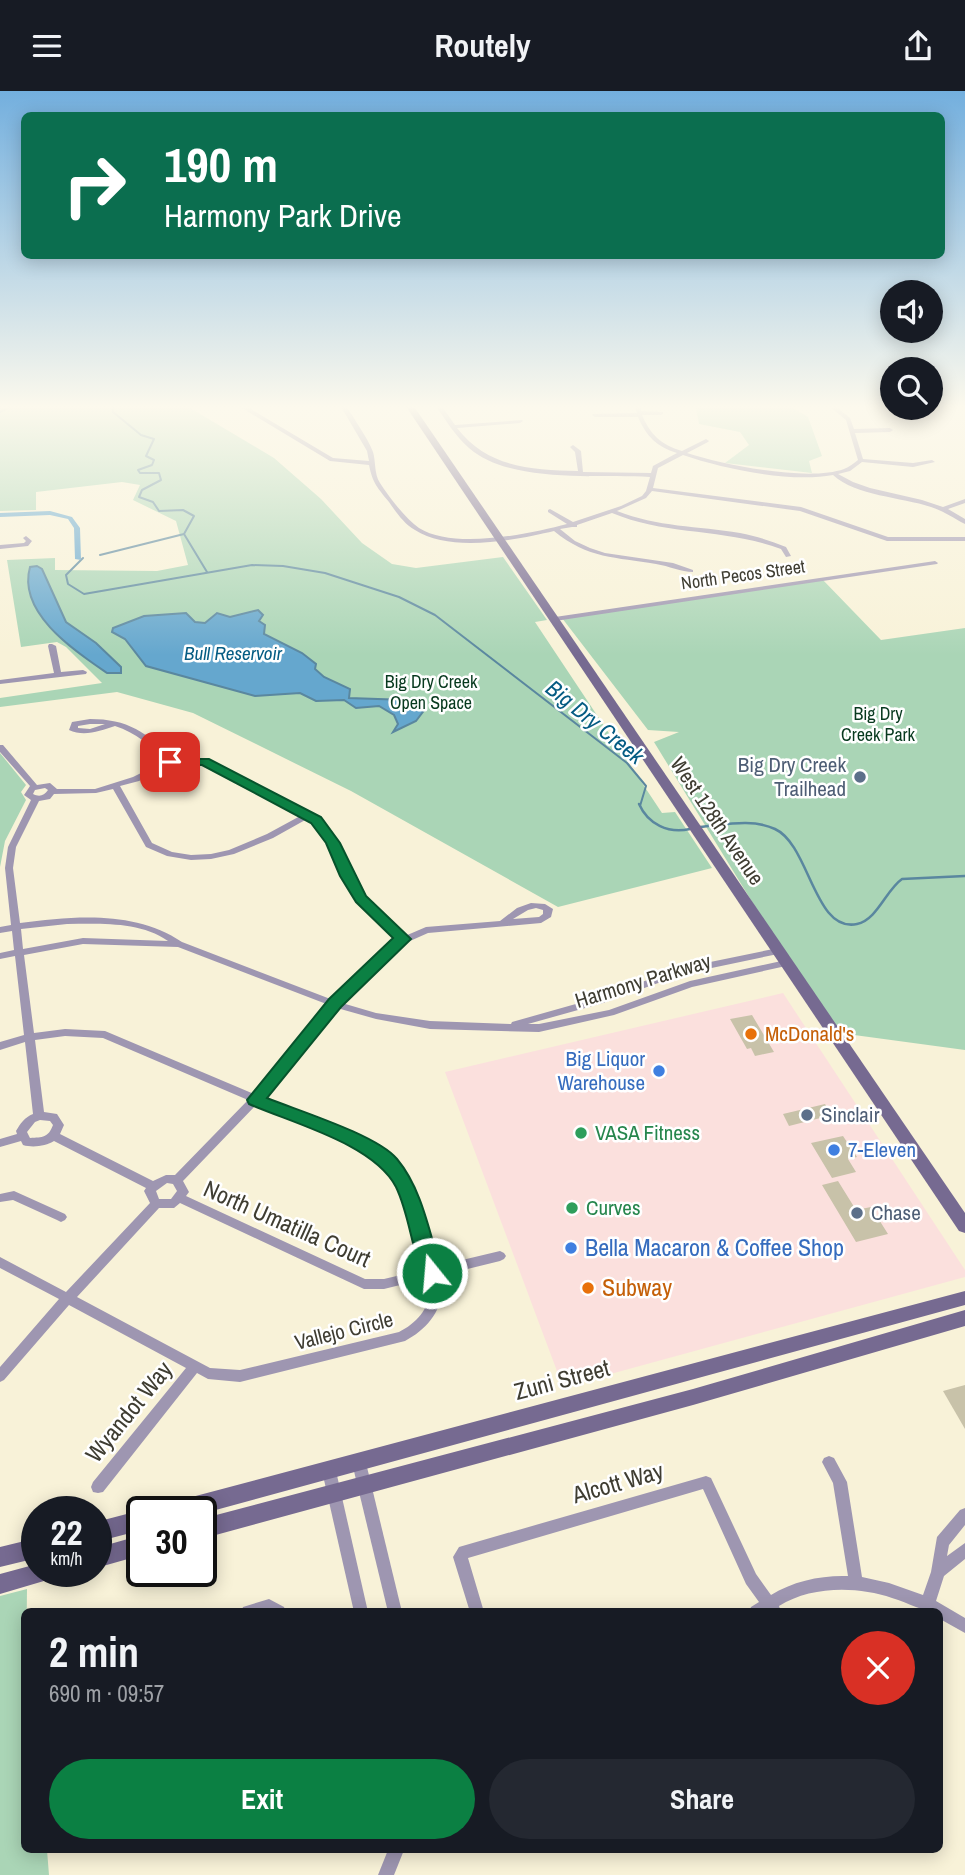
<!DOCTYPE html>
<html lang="en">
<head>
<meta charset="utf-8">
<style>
	:root { --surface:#171b24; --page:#242831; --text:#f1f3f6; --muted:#9ea1a6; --accent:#0b8043 }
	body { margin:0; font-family:"Archivo Narrow",sans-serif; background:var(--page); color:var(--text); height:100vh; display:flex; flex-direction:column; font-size:26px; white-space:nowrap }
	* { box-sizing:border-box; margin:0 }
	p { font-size:23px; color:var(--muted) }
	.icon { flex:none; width:38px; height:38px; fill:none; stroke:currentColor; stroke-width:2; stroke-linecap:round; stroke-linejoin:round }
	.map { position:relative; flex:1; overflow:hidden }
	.drawer { position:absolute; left:21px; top:1517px; width:922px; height:245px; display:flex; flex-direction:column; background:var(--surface); border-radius:10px; box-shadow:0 4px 18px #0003 }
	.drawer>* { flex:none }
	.top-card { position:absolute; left:21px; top:21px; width:924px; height:147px; border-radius:10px; box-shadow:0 4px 18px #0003; background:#0b6e4f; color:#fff; overflow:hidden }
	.tools { position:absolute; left:880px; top:189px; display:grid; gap:14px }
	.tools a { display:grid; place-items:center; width:63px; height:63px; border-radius:50%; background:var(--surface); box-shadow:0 4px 18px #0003; font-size:35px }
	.speed { position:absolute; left:21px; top:1405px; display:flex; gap:14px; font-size:35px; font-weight:700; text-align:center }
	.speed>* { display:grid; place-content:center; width:91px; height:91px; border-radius:50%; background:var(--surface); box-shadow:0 4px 18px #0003; line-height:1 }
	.speed small { font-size:18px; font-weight:400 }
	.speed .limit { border:4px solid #111; border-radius:10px; background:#fff; color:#111 }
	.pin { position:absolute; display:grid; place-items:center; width:60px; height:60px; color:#fff; margin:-30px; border-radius:14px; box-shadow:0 4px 10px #0006 }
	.me { position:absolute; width:77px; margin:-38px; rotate:343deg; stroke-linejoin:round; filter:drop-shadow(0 0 5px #0008) }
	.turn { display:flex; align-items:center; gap:24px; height:147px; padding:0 28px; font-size:32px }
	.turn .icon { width:91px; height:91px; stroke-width:2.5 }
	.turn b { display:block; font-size:49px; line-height:60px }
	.round { display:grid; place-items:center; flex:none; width:74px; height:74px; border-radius:37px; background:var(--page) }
	.head { display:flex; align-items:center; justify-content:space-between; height:119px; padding:0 28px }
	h1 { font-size:42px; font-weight:800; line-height:52px }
	.action { display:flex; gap:14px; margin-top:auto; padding:14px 28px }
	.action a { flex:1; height:80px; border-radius:42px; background:var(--accent); color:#fff; font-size:28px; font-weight:800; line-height:80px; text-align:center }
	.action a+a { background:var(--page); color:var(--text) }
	header { display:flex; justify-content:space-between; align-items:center; height:91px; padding:0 28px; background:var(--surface); font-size:32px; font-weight:800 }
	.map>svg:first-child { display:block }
</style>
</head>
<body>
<header><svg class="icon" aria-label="menu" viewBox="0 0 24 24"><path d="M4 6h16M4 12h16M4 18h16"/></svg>Routely<svg class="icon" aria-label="share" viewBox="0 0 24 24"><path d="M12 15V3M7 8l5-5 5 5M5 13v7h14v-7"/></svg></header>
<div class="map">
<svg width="965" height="1784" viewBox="0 0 965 1784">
	<rect width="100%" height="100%" fill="#f8f2d8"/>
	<path fill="#fbe0dd" d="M783,902l182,277v7l-402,110 -118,-315z"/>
	<g fill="#aad5b6">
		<path d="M0,314h185l89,53 47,41 41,44 30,21 24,4 87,-11 44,63 -12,2 127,191 13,-1 37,56 -154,39 -207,-116 -158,-78 -76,-21 -117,15v-9l102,-15 -36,-36 -9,-5 -36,5 -14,-87 48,-2v12l102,1 31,-6 -12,-44 -43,-21 7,-15 -18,-3 -86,10v18l-36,1z"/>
		<path d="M689,314h99l20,12 14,39 -13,5 3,12 -87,-10 24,-18 -9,-13 -41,-8 -3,-16z"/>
		<path d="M822,488l59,61 84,-12v422l-133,-18 -178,-290 25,-10 -31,-2 -86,-112z"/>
		<path d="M0,662l26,32 -5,7 5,8 -21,41 -5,26z"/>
		<path d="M27,1498l-3,261h23l2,25h-49v-279z"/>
	</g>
	<g fill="#65a7ce" stroke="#5a879f" stroke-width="2">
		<path d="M37,475l5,3 24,53 30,21 25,24v6h-14c-32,-22 -90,-60 -77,-106z"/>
		<path d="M258,519l5,5 -4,6 6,4 -1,9 38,19 14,11 -1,5 9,8 26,12 -1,9 58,2 18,9 -9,12 -23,11 5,-8 -4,-9 -15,-9 -23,2 -12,-8 -28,1 -16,-8 -45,3 -109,-30 -21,-27 -13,-7 1,-4 31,-12 42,-3 9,9 10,1 12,-10 13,4z"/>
	</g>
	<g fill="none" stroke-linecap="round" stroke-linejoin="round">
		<g stroke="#5a879f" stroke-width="2">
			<path d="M0,321l13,-7"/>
			<path d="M184,443l23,38"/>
			<path d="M100,464l84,-21 10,-18 -11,-6 -24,1 -6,-9 -14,-5 3,-7 19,-10 -2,-7h-19l-2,-3 14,-5 2,-5 -8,-4 8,-17 -13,-4 -28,-23v-7"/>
			<path d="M83,467l-17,17 2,9 16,10 168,-29 31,1 42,7 74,24 36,18 192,148 19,23 -6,20"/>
		</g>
		<g stroke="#5a879f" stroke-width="2.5">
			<path d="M639,713c9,20 29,30 51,25"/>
			<path d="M700,736c24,-2 52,-9 75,2 35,16 39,104 82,95 20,-4 29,-34 45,-45l63,-3"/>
		</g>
		<path fill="#65a7ce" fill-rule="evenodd" d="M50,420l22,6 8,11 1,32 -6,-1 -1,-31 -6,-9 -18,-4 -50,2v-4z"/>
	</g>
	<g fill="#c8c2a9">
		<path d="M752,924l22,37 -19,4 -4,-8 -4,1 -17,-30z"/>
		<path d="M825,1013l7,11 -43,11 -6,-12z"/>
		<path d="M843,1045l14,21 -9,2 8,13 -24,6 -21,-35z"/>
		<path d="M838,1090l18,29 15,-3 17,27 -32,8 -34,-57z"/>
		<path d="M965,1294v44l-22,-38z"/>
	</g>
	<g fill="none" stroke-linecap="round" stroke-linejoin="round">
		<g fill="#9e96b1" fill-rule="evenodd">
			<path d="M237,314h7l89,53 36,3 -2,-10 -27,-46h6c7,13 22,33 27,47 3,10 1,22 7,31 9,14 25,35 39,45 35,22 110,6 148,-4l-19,-12v-2l2,-1 23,13 48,-16 21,-10 4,-5 4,-14c-53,-3 -140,7 -181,-29 -14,-12 -23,-28 -34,-43h6l14,20 67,-5 1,1 -3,2 -63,5c31,40 75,42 121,43l-3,-19 -5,-5 3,-2 8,6 2,21 68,1 2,-7 24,-13c-20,-6 -31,-17 -39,-36h-43l-3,-2 1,-1 44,-1 -3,-8h6l1,6 22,1v2l-2,1h-19c8,19 19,30 40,36l24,-12 3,2 -1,1 -21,11c37,12 121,29 157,16 5,-2 10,-6 14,-9l-12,-40 -18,-15h6l16,13 4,11 36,-1 3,2 -3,2 -35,1 8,26 50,4 19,-3 3,2 -22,5 -51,-5 -12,9 -12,3 15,8 17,6 52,12 21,7 22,-8v4l-17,6 17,10v5c-12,-6 -21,-13 -34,-17 -30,-10 -75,-11 -98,-32 -43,8 -109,-6 -150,-20l-25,13 -5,20 148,19 87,30h77v4h-78l-87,-30 -148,-20 -6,7 -29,13c40,16 81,15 123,22 16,3 31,8 46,14l5,9 -5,1 -5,-8c-56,-21 -114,-13 -169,-36l-35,12v2h-5l-12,2 15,12 15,7 15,5 68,10 20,7v2c-12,0 -24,-6 -37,-8 -40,-7 -68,-5 -102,-33 -38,9 -104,22 -139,-1 -11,-6 -19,-18 -26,-28 -12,-15 -16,-18 -20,-37l-39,-4z"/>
			<path d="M26,445l6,5 -4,5 -28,3v-4l24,-2 2,-2 -3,-3z"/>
			<path d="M935,470l3,2 -1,1 -382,57 -3,-2 3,-2z"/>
			<path d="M49,553h3l4,2 5,26 22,-2 4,2 -1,2 -86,10v-4l54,-7 -6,-27z"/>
			<path d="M90,628c37,0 58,13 82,41l35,-1 104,54 21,22 33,62 40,39 21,-9 74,-6 17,-13 14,-5 14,1 8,5 -2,8 -10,6 -113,10 -36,16 -50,54 34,10 54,8 81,3 1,-2 85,-24 84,-30 97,-20 5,3 -5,3 -95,20 -80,29 -75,21h11l70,-14 81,-29 96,-21 5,3 -5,3 -94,21 -78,28 -75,17 -109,-3 -54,-10 -39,-11 -74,90 114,48c37,33 47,74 60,120l63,-15 4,2 2,3 -2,3 -4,2 -61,15c9,28 -9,52 -34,65l-165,41 -32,-3 -11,-6 -94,119 -5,1 -5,-1 -2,-5 2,-5 93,-114 -117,-63 -65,75 -4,2v-15l59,-68 -59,-31v-11l66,35 84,-89 -6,-12 2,-3 -92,-47c-8,5 -21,7 -31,4l-2,-4 -21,6v-8l17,-5 -1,-3c4,-7 9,-14 17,-17l-8,-72 -25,8v-8l24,-7 -9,-79 -15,3v-6l14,-3 -2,-19 -12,2v-6l11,-2 -6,-57 3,-21 23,-47 -7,-5 6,-9 -30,-34v-7h3l34,40 13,-2 7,6h38l38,-12 32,-16c-14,-16 -29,-28 -50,-35 -15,5 -31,11 -46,4l3,-8zM90,633h15l-15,5 -12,-1v-2zM203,672l99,52 -35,19 -38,16 -18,4 -20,1 -19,-3 -20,-9 -32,-57 19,-5 33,-17zM45,697l3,2c-4,6 -9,7 -15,4l2,-4zM113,698l33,58 21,9 24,4 20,-1 23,-5 39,-16 34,-19 17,17 34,65 40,38 -12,6 -53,55 -151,-58c-47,-32 -108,-26 -162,-19l-7,-55 3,-21 23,-46 11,-2 4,-5 42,-1zM536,817l7,2v4l-4,3 -26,2 15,-9zM67,833c32,0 72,-3 101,17l-85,-3 -60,11 -2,-20zM83,853l95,3 151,58 -75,89 -149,-63 -40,-2 -31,4 -10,-78zM65,945l38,2 145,62 -73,75h-9l-13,6 -93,-47 4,-9 -7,-11 -13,-2 -9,-72zM257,1013l112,48c38,33 44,71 57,117l-42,10h-19l-179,-83 3,-4 -6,-11zM40,1029l10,1 3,4c-5,13 -10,12 -23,13l-3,-6 8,-10zM167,1092l6,1 4,7 -6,8h-12l-3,-8zM180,1112l184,86h20l44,-11c7,25 -9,44 -29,54l-159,38 -30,-2 -133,-71 82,-89h15z"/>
			<path d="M14,1100l51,23 2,3 -2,3 -4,2 -4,-2 -44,-20 -13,2v-8z"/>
			<path d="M829,1365l5,2 13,24 15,95 27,6 34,12 8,-23 6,-35 23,-27 5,-2v17l-16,20 -2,11 18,-13v16l-21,17 -8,25 29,17v15l-25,-14v-7c-17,0 -31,-9 -48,-14 -35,-12 -81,-12 -113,8l2,6h-32l2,-5 8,-5 -13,-18 -43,-95 -235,69 16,54h-14l-17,-55 6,-10 247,-71 5,2 45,96 15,21c22,-14 51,-20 77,-19l-15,-93 -11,-21 2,-4z"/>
			<path d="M359,1366l5,2 2,4 36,149h-14l-36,-149 2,-4z"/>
			<path d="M329,1374l5,2 2,4 32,141h-14l-32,-141 2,-4z"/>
			<path d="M269,1508l15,8 2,5h-45l2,-5z"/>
			<path d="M388,1759h16l-10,25h-16z"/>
		</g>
		<g fill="#766a91" fill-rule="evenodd">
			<path d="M405,314h8l552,808v20l-6,-2z"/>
			<path d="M965,1200v14l-764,209v-2h-38l3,-7 7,-3z"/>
			<path d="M965,1219v16l-272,79 -492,134v-20l492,-130z"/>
			<path d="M142,1419l4,2h-4v18l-46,12v-20z"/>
			<path d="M142,1444v20l-46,13v-20z"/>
			<path d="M37,1447v20l-37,9v-20z"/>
			<path d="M37,1473v7h20l-3,7 -54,16v-20z"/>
		</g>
	</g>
	<linearGradient id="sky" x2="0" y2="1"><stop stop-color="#73afde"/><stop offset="0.56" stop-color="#fcf9ed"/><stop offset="1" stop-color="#fcf9ed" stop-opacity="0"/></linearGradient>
	<rect width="965" height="564" fill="url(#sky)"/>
	<path fill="#0b8043" stroke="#07532c" stroke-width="2" d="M170,668h39l112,58 19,26 26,53 45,43 -70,68 -74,91c32,13 110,37 130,61 26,31 33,77 45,114l-3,6h-14c-14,-29 -15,-63 -29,-92 -22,-43 -104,-64 -147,-83l-2,-4 82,-101 64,-61 -37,-36 -16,-26 -14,-33 -15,-20 -109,-58h-37l-2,-3z"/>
	<g fill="#5c6f8a" stroke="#fff" stroke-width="2.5">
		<circle cx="860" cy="686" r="7"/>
		<circle cx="807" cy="1024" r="7"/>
		<circle cx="857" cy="1122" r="7"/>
	</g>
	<g fill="#e8710a" stroke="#fff" stroke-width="2.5">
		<circle cx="751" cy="943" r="7"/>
		<circle cx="588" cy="1197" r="7"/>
	</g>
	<g fill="#3f7fe0" stroke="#fff" stroke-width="2.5">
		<circle cx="659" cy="980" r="7"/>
		<circle cx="834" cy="1059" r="7"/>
		<circle cx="571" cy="1157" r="7"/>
	</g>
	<g fill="#2e9e5b" stroke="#fff" stroke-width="2.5">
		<circle cx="581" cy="1042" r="7"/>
		<circle cx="572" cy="1117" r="7"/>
	</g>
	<g text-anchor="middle" stroke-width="5" stroke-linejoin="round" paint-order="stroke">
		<g font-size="18" fill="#3f3d32" stroke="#fff">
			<text transform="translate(743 484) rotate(-8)" y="6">North Pecos Street</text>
		</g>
		<g font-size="18" fill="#07391e" stroke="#fff">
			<text x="431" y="597">Big Dry Creek<tspan x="431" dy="21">Open Space</tspan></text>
			<text x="878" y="629">Big Dry<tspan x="878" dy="21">Creek Park</tspan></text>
		</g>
		<g font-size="19" font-style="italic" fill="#055c83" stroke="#fff">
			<text x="233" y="569">Bull Reservoir</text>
		</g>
		<g font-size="21" fill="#4e5e75" stroke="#fff" text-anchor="start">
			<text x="846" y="681" text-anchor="end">Big Dry Creek<tspan x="846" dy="24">Trailhead</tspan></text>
			<text x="821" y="1031">Sinclair</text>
			<text x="871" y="1129">Chase</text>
		</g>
		<g font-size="21" fill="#3f3d32" stroke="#fff">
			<text transform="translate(717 730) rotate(56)" y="7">West 128th Avenue</text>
			<text transform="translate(643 890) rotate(-17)" y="7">Harmony Parkway</text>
			<text transform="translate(344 1240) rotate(-14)" y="7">Vallejo Circle</text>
		</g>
		<g font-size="21" fill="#c56008" stroke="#fff" text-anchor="start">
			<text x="765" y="950">McDonald's</text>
		</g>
		<g font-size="21" fill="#366cbe" stroke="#fff" text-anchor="end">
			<text x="645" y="975">Big Liquor<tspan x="645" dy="24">Warehouse</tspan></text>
			<text x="848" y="1066" text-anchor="start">7-Eleven</text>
		</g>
		<g font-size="21" fill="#27864d" stroke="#fff" text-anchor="start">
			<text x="595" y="1049">VASA Fitness</text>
			<text x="586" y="1124">Curves</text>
		</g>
		<g font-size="23" font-style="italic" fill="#055c83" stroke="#fff">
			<text transform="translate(595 631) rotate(39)" y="8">Big Dry Creek</text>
		</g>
		<g font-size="24" fill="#3f3d32" stroke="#fff">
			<text transform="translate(287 1133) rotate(24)" y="8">North Umatilla Court</text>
			<text transform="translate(562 1289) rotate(-15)" y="8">Zuni Street</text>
			<text transform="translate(129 1321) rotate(-51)" y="8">Wyandot Way</text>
			<text transform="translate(618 1392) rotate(-16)" y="8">Alcott Way</text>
		</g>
		<g font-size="24" fill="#366cbe" stroke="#fff" text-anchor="start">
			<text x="585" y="1165">Bella Macaron &amp; Coffee Shop</text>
		</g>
		<g font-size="24" fill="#c56008" stroke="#fff" text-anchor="start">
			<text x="602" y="1205">Subway</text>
		</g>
	</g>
</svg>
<div class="tools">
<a><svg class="icon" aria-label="sound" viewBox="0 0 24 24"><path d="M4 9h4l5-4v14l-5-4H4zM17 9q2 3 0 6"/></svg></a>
<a><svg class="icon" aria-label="search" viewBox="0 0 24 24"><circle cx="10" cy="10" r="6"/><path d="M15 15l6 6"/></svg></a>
</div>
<div class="speed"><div>22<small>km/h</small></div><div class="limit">30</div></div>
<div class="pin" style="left:170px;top:671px;background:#d93025"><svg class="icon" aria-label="arrive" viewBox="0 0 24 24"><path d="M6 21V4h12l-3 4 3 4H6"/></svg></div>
<svg class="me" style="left:432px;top:1182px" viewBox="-20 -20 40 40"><circle r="17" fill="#0b8043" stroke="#fff" stroke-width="3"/><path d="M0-11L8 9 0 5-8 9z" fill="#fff"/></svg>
<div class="top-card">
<div class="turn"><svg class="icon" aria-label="right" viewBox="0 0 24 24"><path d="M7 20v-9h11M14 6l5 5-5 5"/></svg><div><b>190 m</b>Harmony Park Drive</div></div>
</div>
<section class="drawer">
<div class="head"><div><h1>2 min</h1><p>690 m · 09:57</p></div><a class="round" style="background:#d93025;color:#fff"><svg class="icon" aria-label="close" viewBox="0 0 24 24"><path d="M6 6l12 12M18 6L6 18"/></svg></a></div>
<div class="action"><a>Exit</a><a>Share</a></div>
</section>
</div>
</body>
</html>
